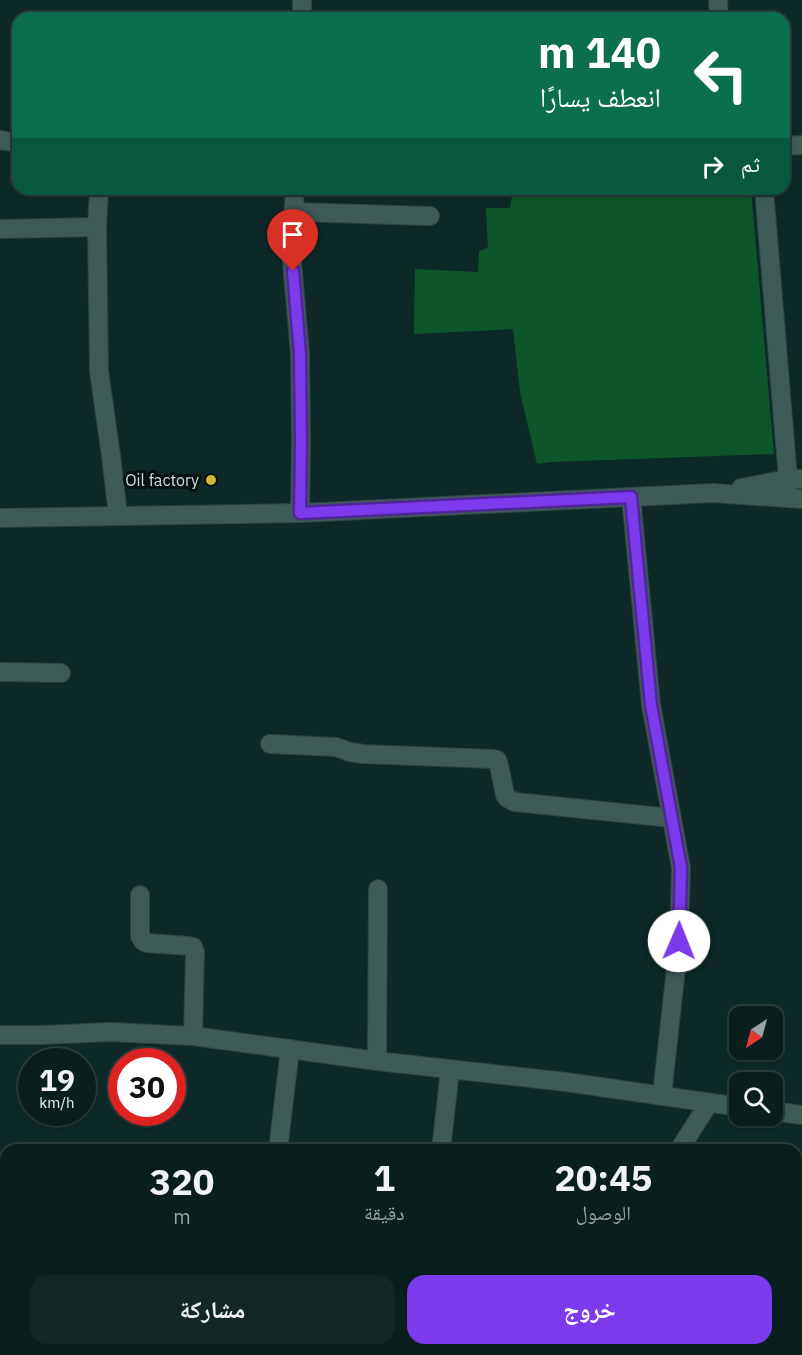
<!DOCTYPE html>
<html lang="ar">
<head>
<meta charset="utf-8">
<style>
	:root { --surface:#0a1f1d; --page:#132726; --text:#f1f3f6; --muted:#99a2a4; --line:#2a3d3b; --accent:#7c3aed }
	body { margin:0; font-family:"IBM Plex Sans","Noto Naskh Arabic",sans-serif; background:var(--page); color:var(--text); direction:rtl; height:100vh; display:flex; flex-direction:column; font-size:22px; white-space:nowrap }
	* { box-sizing:border-box; margin:0 }
	p { font-size:20px; color:var(--muted) }
	.icon { flex:none; width:33px; height:33px; fill:none; stroke:currentColor; stroke-width:2; stroke-linecap:round; stroke-linejoin:round }
	.map { position:relative; flex:1; overflow:hidden; direction:ltr }
	.panel { position:absolute; left:0px; top:1144px; width:802px; height:212px; display:flex; flex-direction:column; background:var(--surface); border-radius:18px 18px 0 0; box-shadow:0 2px 4px #0004,0 0 0 2px var(--line); direction:rtl }
	.panel>* { flex:none }
	.top-card { position:absolute; left:12px; top:12px; width:778px; height:183px; border-radius:18px; box-shadow:0 2px 4px #0004,0 0 0 2px var(--line); direction:rtl; background:#0b6e4f; color:#fff; overflow:hidden }
	.needle { width:39px; rotate:216deg }
	.buttons { position:absolute; left:729px; top:1006px; display:grid; gap:12px }
	.buttons a { display:grid; place-items:center; width:54px; height:54px; border-radius:12px; background:var(--surface); box-shadow:0 2px 4px #0004,0 0 0 2px var(--line); font-size:30px }
	.speed { position:absolute; left:18px; top:1048px; display:flex; gap:12px; font-size:30px; font-weight:700; text-align:center }
	.speed>* { display:grid; place-content:center; width:78px; height:78px; border-radius:50%; background:var(--surface); box-shadow:0 2px 4px #0004,0 0 0 2px var(--line); line-height:1 }
	.speed small { font-size:15px; font-weight:400 }
	.speed .limit { border:9px solid #d22; background:#fff; color:#111 }
	.pin { position:absolute; display:grid; place-items:center; width:51px; height:51px; color:#fff; margin:-62px -26px; border-radius:50% 50% 50% 0; rotate:-45deg; box-shadow:0 0 6px #0007 }
	.pin .icon { rotate:45deg }
	.me { position:absolute; width:66px; margin:-33px; rotate:1deg; stroke-linejoin:round; filter:drop-shadow(0 0 4px #0008) }
	.turn { display:flex; align-items:center; gap:21px; height:126px; padding:0 30px; font-size:27px }
	.turn .icon { width:78px; height:78px; stroke-width:2.5 }
	.turn b { display:block; font-size:42px; line-height:51px }
	.then { display:flex; align-items:center; height:57px; padding:0 30px; background:#0003; gap:12px; font-size:22px }
	.eta { display:flex; justify-content:space-evenly; align-items:center; height:102px; text-align:center }
	.eta b { font-size:36px; font-weight:700; line-height:42px }
	.action { display:flex; gap:12px; margin-top:auto; padding:12px 30px }
	.action a { flex:1; height:69px; border-radius:18px; background:var(--accent); color:#fff; font-size:24px; font-weight:700; line-height:69px; text-align:center }
	.action a+a { background:var(--page); color:var(--text) }
	.map>svg:first-child { display:block }
</style>
</head>
<body>
<div class="map">
<svg width="802" height="1355" viewBox="0 0 802 1355">
	<rect width="100%" height="100%" fill="#0d2927"/>
	<path fill="#0c552b" d="M513,189h238l23,265 -222,8 -15,2 -17,-72 -7,-63 -99,5 1,-65 63,3 1,-21 9,-3 -2,-40h24z"/>
	<g fill="none" stroke-linecap="round" stroke-linejoin="round">
		<defs>
			<g id="minor">
				<path d="M302,0v18"/>
				<path d="M718,0l1,18"/>
				<path d="M0,140l18,3"/>
				<path d="M784,146l18,-1"/>
				<path d="M99,189l-2,38 2,144 12,85 7,59"/>
				<path d="M295,189l-4,61 9,104 1,88 -1,71"/>
				<path d="M764,189l24,290 -1,19"/>
				<path d="M293,212l137,4"/>
				<path d="M2,229l95,-2"/>
				<path d="M741,488l47,-9h14"/>
				<path d="M631,497l20,208 30,163 -2,73 -17,154"/>
				<path d="M0,518l300,-5 413,-20 89,6"/>
				<path d="M0,672l61,1"/>
				<path d="M270,744l66,3 14,5 13,2 130,5 4,1 2,5 6,30 2,3 8,4 156,16"/>
				<path d="M140,895v41l3,5 4,2 42,3 4,1 2,5 -2,84"/>
				<path d="M0,1035h42l69,-3 82,4 184,25 189,21 174,25"/>
				<path d="M377,1061l1,-172"/>
				<path d="M772,1111l30,4"/>
				<path d="M278,1150l12,-101"/>
				<path d="M441,1150l9,-80"/>
				<path d="M679,1150l30,-47"/>
				<path d="M0,1221h6"/>
				<path d="M428,1355v-5"/>
			</g>
			<g id="major">
				<path d="M796,1326l6,-9"/>
				<path d="M777,1355l3,-5"/>
			</g>
		</defs>
		<use href="#minor" stroke="#314341" stroke-width="20"/>
		<use href="#major" stroke="#314341" stroke-width="20"/>
		<use href="#minor" stroke="#3e5b58" stroke-width="18"/>
		<use href="#major" stroke="#458f96" stroke-width="18"/>
	</g>
	<g fill="none" stroke-linecap="round" stroke-linejoin="round">
		<defs>
			<path id="route" d="M293,271l7,83 1,88 -1,71 331,-16 20,208 30,163 -2,73"/>
		</defs>
		<use href="#route" stroke="#51269a" stroke-width="15"/>
		<use href="#route" stroke="#7c3aed" stroke-width="10"/>
	</g>
	<circle fill="#d4b635" stroke="#050f0f" stroke-width="2" cx="211" cy="480" r="6"/>
	<g text-anchor="middle" stroke-width="6" stroke-linejoin="round" paint-order="stroke">
		<g font-size="16" fill="#cededc" stroke="#050f0f" text-anchor="end">
			<text x="199" y="486">Oil factory</text>
		</g>
	</g>
</svg>
<div class="buttons">
<a><svg class="needle" viewBox="-14 -14 28 28"><path d="M0-13l5 13h-10z" fill="#e53935"/><path d="M0 13l5-13h-10z" fill="#99a2a4"/></svg></a>
<a><svg class="icon" aria-label="search" viewBox="0 0 24 24"><circle cx="10" cy="10" r="6"/><path d="M15 15l6 6"/></svg></a>
</div>
<div class="speed"><div>19<small>km/h</small></div><div class="limit">30</div></div>
<div class="pin" style="left:293px;top:271px;background:#d93025"><svg class="icon" aria-label="arrive" viewBox="0 0 24 24"><path d="M6 21V4h12l-3 4 3 4H6"/></svg></div>
<svg class="me" style="left:679px;top:941px" viewBox="-20 -20 40 40"><circle r="19" fill="#fff"/><path d="M0-13L10 11 0 6-10 11z" fill="#7c3aed"/></svg>
<div class="top-card">
<div class="turn"><svg class="icon" aria-label="left" viewBox="0 0 24 24"><path d="M17 20v-9H6M10 6l-5 5 5 5"/></svg><div><b>140 m</b>انعطف يسارًا</div></div>
<div class="then">ثم<svg class="icon" aria-label="right" viewBox="0 0 24 24"><path d="M7 20v-9h11M14 6l5 5-5 5"/></svg></div>
</div>
<section class="panel">
<div class="eta">
<div><b>20:45</b><p>الوصول</p></div>
<div><b>1</b><p>دقيقة</p></div>
<div><b>320</b><p>m</p></div>
</div>
<div class="action"><a>خروج</a><a>مشاركة</a></div>
</section>
</div>
</body>
</html>
